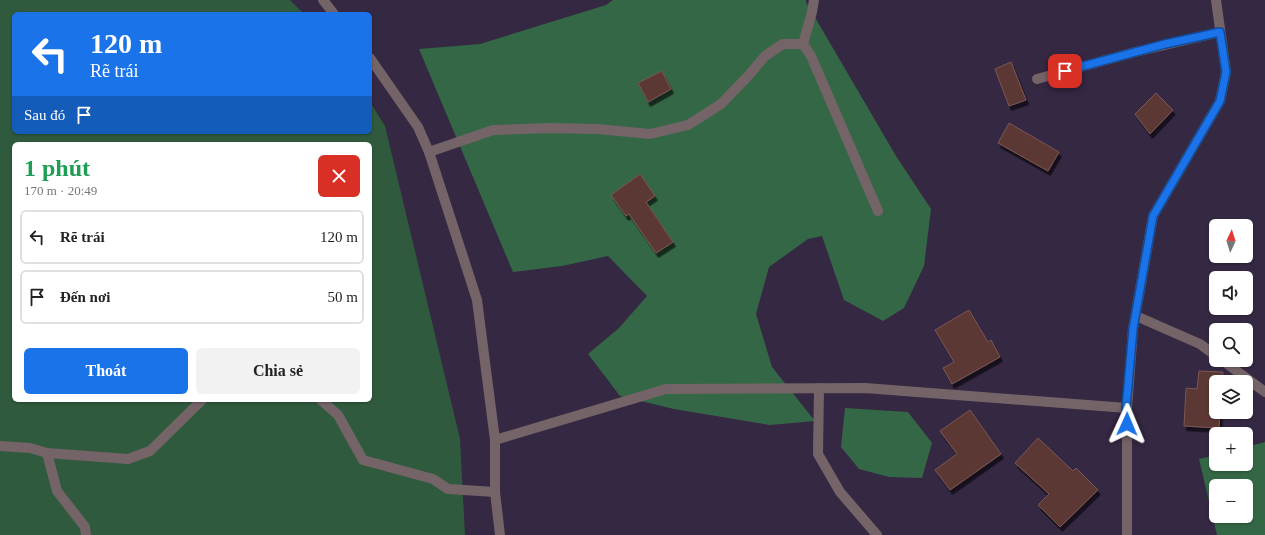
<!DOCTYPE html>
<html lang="vi">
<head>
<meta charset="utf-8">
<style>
	:root { --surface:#fff; --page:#f2f2f2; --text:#222; --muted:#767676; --line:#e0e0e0; --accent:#1a73e8 }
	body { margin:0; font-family:Georgia,serif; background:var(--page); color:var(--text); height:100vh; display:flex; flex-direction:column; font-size:15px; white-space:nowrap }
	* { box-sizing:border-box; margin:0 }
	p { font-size:13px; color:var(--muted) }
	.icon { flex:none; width:22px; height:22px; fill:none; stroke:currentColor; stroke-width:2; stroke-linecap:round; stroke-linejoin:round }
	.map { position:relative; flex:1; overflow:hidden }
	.sheet { position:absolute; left:12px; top:142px; width:360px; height:260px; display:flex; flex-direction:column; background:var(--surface); border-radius:6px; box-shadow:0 1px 3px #0004 }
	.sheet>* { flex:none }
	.guide { position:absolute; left:12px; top:12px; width:360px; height:122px; border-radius:6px; box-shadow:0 1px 3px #0004; background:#1a73e8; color:#fff; overflow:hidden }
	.needle { width:26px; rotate:4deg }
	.tools { position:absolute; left:1209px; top:219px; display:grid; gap:8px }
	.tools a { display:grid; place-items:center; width:44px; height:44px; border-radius:6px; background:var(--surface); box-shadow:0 1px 3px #0004; font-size:20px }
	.pin { position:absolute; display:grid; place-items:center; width:34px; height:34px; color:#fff; margin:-17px; border-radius:8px; box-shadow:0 2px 6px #0006 }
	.me { position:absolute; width:44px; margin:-22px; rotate:1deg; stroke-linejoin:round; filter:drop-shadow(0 0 3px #0008) }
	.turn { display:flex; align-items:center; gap:14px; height:84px; padding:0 12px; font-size:18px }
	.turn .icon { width:52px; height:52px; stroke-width:2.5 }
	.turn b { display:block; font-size:28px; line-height:34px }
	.then { display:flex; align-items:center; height:38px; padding:0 12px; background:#0003; gap:8px; font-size:15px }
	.round { display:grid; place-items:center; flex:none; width:42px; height:42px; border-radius:6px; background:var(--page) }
	.head { display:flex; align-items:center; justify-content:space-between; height:68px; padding:0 12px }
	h1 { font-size:24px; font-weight:600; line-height:30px; color:#1e9e55 }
	.cta { display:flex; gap:8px; margin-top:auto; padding:8px 12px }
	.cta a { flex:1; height:46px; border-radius:6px; background:var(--accent); color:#fff; font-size:16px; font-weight:600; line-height:46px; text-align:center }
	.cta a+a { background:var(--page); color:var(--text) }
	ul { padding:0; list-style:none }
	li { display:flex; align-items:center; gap:12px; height:54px; margin:0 8px 6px; padding:0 4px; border:2px solid var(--line); border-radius:6px }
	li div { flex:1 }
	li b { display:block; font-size:15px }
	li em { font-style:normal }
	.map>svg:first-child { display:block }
</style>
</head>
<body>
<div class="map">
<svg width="1265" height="535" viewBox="0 0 1265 535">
	<defs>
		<filter id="shadow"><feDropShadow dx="2.5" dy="4.5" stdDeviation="0" flood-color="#0009"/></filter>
	</defs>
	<rect width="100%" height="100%" fill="#352843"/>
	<path fill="#2f5a3d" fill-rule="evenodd" d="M0,0h290l14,14h-290v118h356v-30l15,24 75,313 5,96h-465zM14,144h356v256h-356z"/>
	<g fill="#346745" fill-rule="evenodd">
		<path d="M613,0h193v2l90,154 35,53 -7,57 -20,42 -21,13 -39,-21 -22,-64 -14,3 -39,28 -13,47 16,53 43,54 -45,4 -96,-16 -54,-13 -32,-42 31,-26 28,-32 -39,-40 -46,10 -49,6 -94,-223 61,-5 126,-39z"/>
		<path d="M845,408l63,4 24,31 -10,35 -33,-1 -30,-8 -18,-22z"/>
		<path d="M1265,442v93h-48l-18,-76 17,-4v9h30v-17zM1216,486h30v30h-30z"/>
	</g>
	<g fill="#5b3936" stroke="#7b5753" filter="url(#shadow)">
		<path d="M1011,62l15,38 -17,6 -14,-37z"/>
		<path d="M662,71l9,18 -23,13 -10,-19z"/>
		<path d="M1156,93l17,17 -23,24 -15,-20z"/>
		<path d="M1009,123l50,29 -11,19 -50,-28z"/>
		<path d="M640,174l15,22 -9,6 27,40 -17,11 -27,-39 -3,2 -15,-21z"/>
		<path d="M969,310l19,32 3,-2 9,17 -48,27 -9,-16 11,-6 -19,-32z"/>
		<path d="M1199,371l24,1 -1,10h-6v30h4l-1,16 -35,-2 2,-38 11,1z"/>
		<path d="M970,410l31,44 -51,36 -15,-20 22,-16 -17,-23z"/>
		<path d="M1038,438l35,33 3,-3 22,22 -38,37 -22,-22 11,-11 -34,-31z"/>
	</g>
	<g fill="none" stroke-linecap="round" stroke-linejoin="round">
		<g stroke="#756467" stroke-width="10">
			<path d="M321,400l17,15 25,45 70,19 15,10 47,3"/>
			<path d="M0,446l30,2 17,5 81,6 22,-8 52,-51"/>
			<path d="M47,453l10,38 28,36 1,8"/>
		</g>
		<g stroke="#756467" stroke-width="10">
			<path d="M323,0l11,14"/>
			<path d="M803,44l9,-32 2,-12"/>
			<path d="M370,58l48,69 11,25 48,148 18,140v52l5,43"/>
			<path d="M1037,79l98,-27 85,-20"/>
			<path d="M429,152l64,-22 55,-2 49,1 53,5 38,-9 33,-21 28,-29 16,-19 18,-12h20l8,12 67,155"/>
			<path d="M1136,316l64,28 16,12"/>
			<path d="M1222,360l43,32"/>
			<path d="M819,388l-1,66 22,38 37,43"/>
			<path d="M495,440l171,-51 199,-1 262,20"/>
			<path d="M1127,535v-127l6,-79 20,-113 67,-115 6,-29 -10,-72"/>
		</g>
	</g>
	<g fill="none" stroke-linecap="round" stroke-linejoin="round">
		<defs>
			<path id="route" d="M1065,71l100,-27 55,-12 6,40 -6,29 -67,115 -20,113 -7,79 1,16"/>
		</defs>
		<use href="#route" stroke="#114b97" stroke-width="10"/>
		<use href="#route" stroke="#1a73e8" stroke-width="7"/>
	</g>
</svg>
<div class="tools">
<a><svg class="needle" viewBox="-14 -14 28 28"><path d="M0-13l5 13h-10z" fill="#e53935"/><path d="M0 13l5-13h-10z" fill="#767676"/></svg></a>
<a><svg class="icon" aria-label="sound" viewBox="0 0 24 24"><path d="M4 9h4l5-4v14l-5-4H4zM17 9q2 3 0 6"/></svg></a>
<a><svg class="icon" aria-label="search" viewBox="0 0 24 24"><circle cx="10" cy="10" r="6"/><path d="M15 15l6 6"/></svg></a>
<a><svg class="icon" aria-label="layers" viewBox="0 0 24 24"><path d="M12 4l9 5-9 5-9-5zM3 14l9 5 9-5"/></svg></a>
<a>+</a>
<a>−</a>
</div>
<div class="pin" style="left:1065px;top:71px;background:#d93025"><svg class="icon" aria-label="arrive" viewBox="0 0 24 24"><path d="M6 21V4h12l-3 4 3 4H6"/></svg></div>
<svg class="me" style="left:1127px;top:424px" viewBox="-20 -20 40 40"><path d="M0-17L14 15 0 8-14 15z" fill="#1a73e8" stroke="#fff" stroke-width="4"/></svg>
<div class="guide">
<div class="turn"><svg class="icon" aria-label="left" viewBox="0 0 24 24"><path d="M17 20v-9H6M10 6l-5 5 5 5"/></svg><div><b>120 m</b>Rẽ trái</div></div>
<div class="then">Sau đó<svg class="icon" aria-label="arrive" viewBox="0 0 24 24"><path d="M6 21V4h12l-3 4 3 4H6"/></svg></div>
</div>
<section class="sheet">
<div class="head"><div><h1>1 phút</h1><p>170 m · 20:49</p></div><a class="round" style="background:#d93025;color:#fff"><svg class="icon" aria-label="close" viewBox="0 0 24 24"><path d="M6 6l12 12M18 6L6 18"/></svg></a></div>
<ul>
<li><svg class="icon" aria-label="left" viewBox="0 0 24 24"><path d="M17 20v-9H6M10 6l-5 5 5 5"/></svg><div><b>Rẽ trái</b></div><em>120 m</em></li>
<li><svg class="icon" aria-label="arrive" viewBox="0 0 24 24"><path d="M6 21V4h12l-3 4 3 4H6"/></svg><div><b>Đến nơi</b></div><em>50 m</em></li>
</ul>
<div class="cta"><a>Thoát</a><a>Chia sẻ</a></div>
</section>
</div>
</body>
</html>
